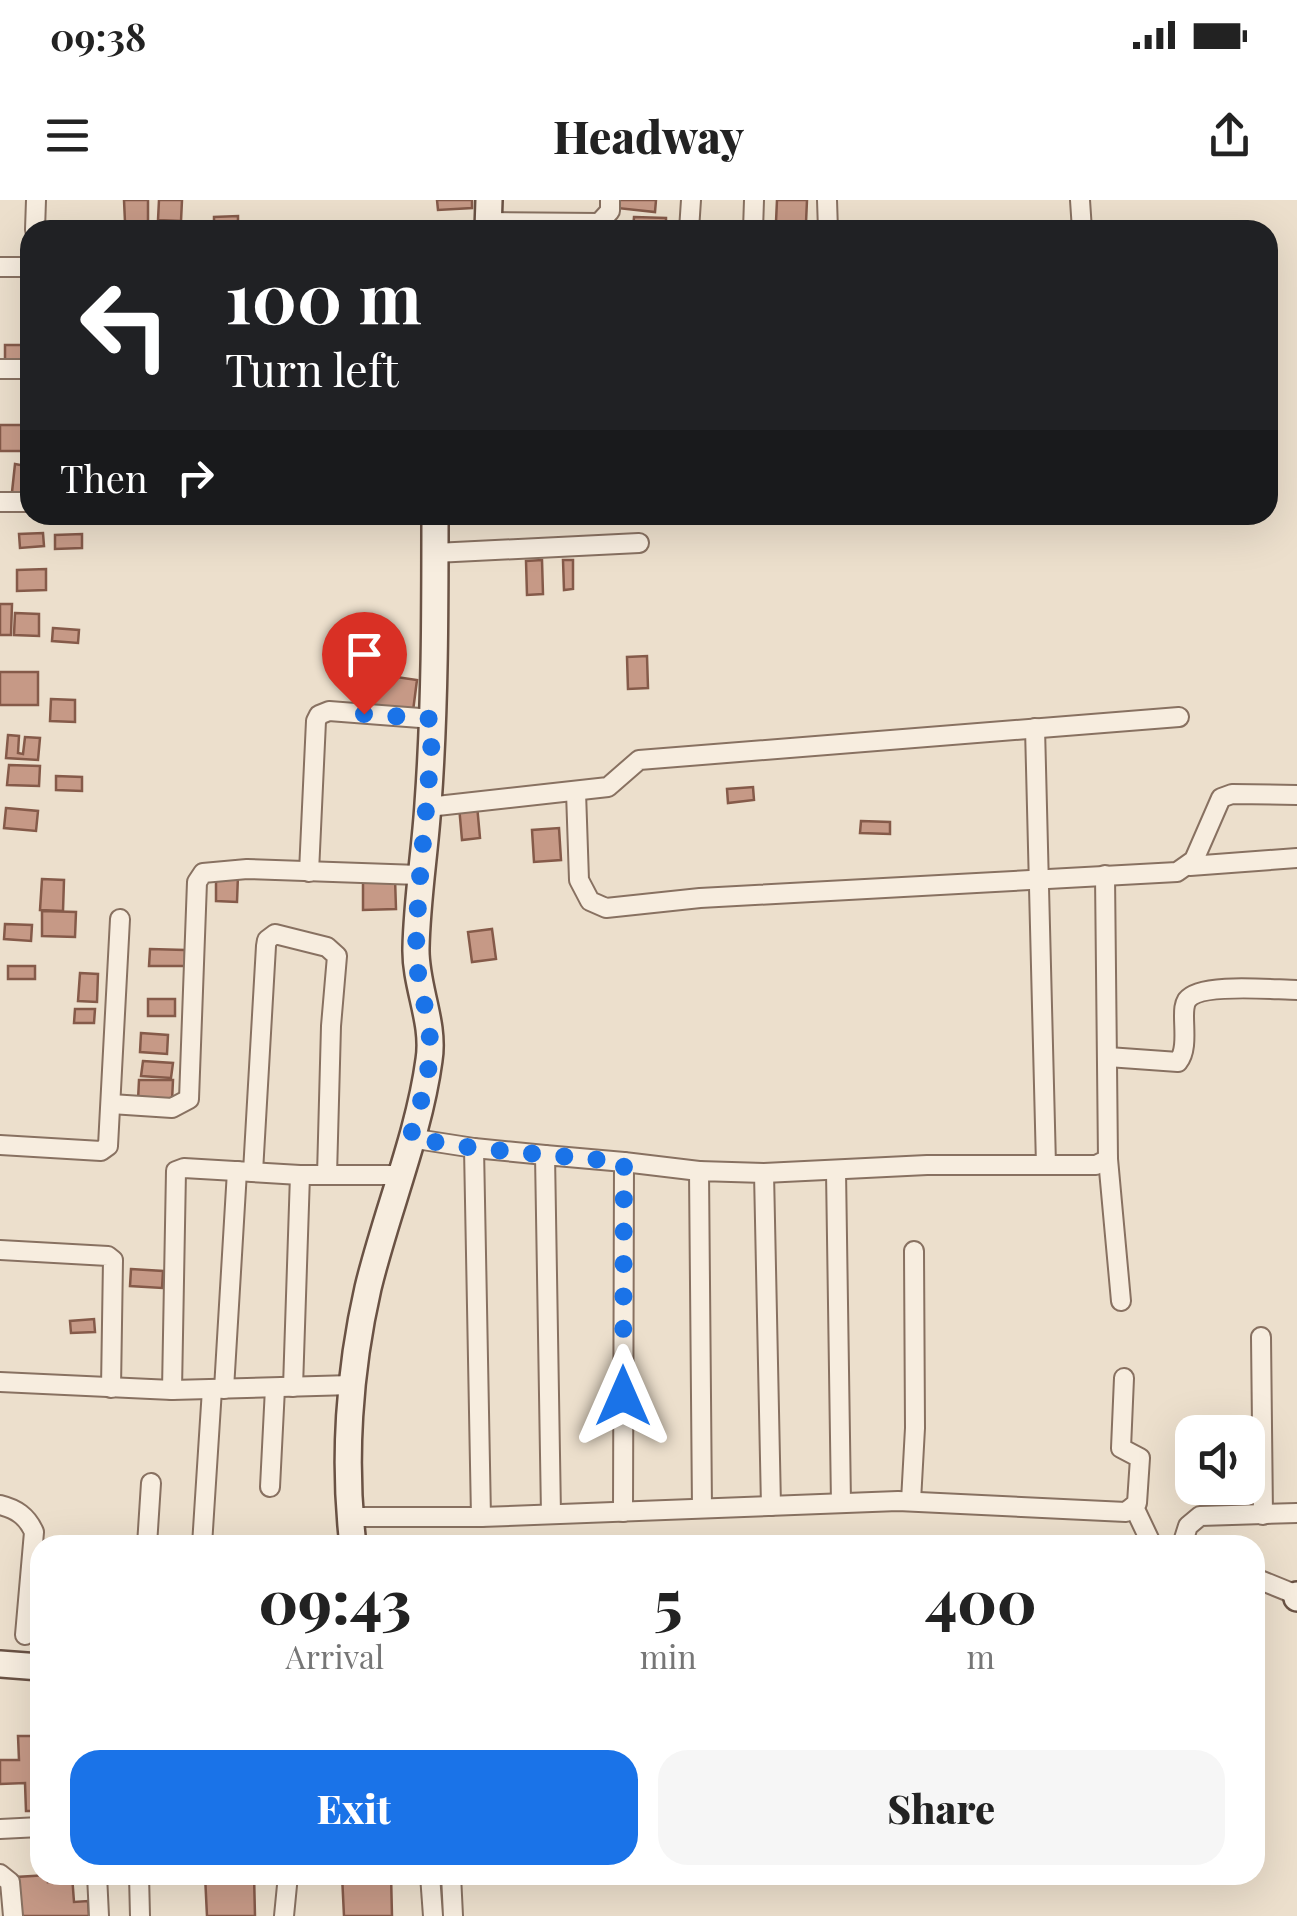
<!DOCTYPE html>
<html lang="en">
<head>
<meta charset="utf-8">
<style>
	:root { --surface:#fff; --page:#f6f6f6; --text:#222; --muted:#767676; --accent:#1a73e8 }
	body { margin:0; font-family:"Playfair Display",serif; background:var(--page); color:var(--text); height:100vh; display:flex; flex-direction:column; font-size:38px; white-space:nowrap }
	* { box-sizing:border-box; margin:0 }
	p { font-size:32px; color:var(--muted) }
	.icon { flex:none; width:55px; height:55px; fill:none; stroke:currentColor; stroke-width:2; stroke-linecap:round; stroke-linejoin:round }
	.map { position:relative; flex:1; overflow:hidden }
	.sheet { position:absolute; left:30px; top:1335px; width:1235px; height:350px; display:flex; flex-direction:column; background:var(--surface); border-radius:30px; box-shadow:0 10px 40px #0002 }
	.sheet>* { flex:none }
	.top-card { position:absolute; left:20px; top:20px; width:1258px; height:305px; border-radius:30px; box-shadow:0 10px 40px #0002; background:#202124; color:#fff; overflow:hidden }
	.buttons { position:absolute; left:1175px; top:1215px; display:grid; gap:20px }
	.buttons a { display:grid; place-items:center; width:90px; height:90px; border-radius:20px; background:var(--surface); box-shadow:0 10px 40px #0002; font-size:50px }
	.pin { position:absolute; display:grid; place-items:center; width:85px; height:85px; color:#fff; margin:-102px -42px; border-radius:50% 50% 50% 0; rotate:-45deg; box-shadow:0 0 10px #0007 }
	.pin .icon { rotate:45deg }
	.me { position:absolute; width:110px; margin:-55px; rotate:0deg; stroke-linejoin:round; filter:drop-shadow(0 0 8px #0008) }
	.turn { display:flex; align-items:center; gap:35px; height:210px; padding:0 40px; font-size:45px }
	.turn .icon { width:130px; height:130px; stroke-width:2.5 }
	.turn b { display:block; font-size:70px; line-height:85px }
	.then { display:flex; align-items:center; height:95px; padding:0 40px; background:#0003; gap:20px; font-size:38px }
	.eta { display:flex; justify-content:space-evenly; align-items:center; height:170px; text-align:center }
	.eta b { font-size:60px; font-weight:800; line-height:70px }
	.action { display:flex; gap:20px; margin-top:auto; padding:20px 40px }
	.action a { flex:1; height:115px; border-radius:30px; background:var(--accent); color:#fff; font-size:40px; font-weight:800; line-height:115px; text-align:center }
	.action a+a { background:var(--page); color:var(--text) }
	.status { display:flex; justify-content:space-between; align-items:center; height:70px; padding:0 50px; background:var(--surface); direction:ltr }
	.status svg { height:28px; fill:currentColor }
	header { display:flex; justify-content:space-between; align-items:center; height:130px; padding:0 40px; background:var(--surface); font-size:45px; font-weight:800 }
	.map>svg:first-child { display:block }
</style>
</head>
<body>
<div class="status"><b>09:38</b><svg viewBox="0 0 49 12"><path d="M0 12V9h3v3zM5 12V6h3v6zM10 12V3h3v9zM15 12V0h3v12zM26 1h20v11H26zM47 4h2v5h-2z"/></svg></div>
<header><svg class="icon" aria-label="menu" viewBox="0 0 24 24"><path d="M4 6h16M4 12h16M4 18h16"/></svg>Headway<svg class="icon" aria-label="share" viewBox="0 0 24 24"><path d="M12 15V3M7 8l5-5 5 5M5 13v7h14v-7"/></svg></header>
<div class="map">
<svg width="1297" height="1716" viewBox="0 0 1297 1716">
	<rect width="100%" height="100%" fill="#ecdfcc"/>
	<g fill="#c69986" stroke="#855a49" stroke-width="2.5">
		<path d="M124,0h24v22h-23z"/>
		<path d="M159,0h23l-1,21 -23,-1z"/>
		<path d="M437,0h35v8l-34,2z"/>
		<path d="M618,0h38l-1,12 -38,-4z"/>
		<path d="M777,0h30l-1,23 -30,-1z"/>
		<path d="M238,16v14h-24v-13z"/>
		<path d="M634,17l32,1v12h-33z"/>
		<path d="M5,145h25v21l-25,1z"/>
		<rect x="0" y="225" width="27" height="26"/>
		<path d="M15,264l11,2 -4,27 -10,-1z"/>
		<path d="M43,333l1,13 -24,2 -1,-14z"/>
		<path d="M82,334v14l-27,1v-14z"/>
		<path d="M542,360l1,34 -16,1 -1,-34z"/>
		<path d="M563,360h10v29l-9,1z"/>
		<path d="M46,369v21l-29,1v-21z"/>
		<path d="M0,404h12l-1,31h-11z"/>
		<path d="M15,413l24,1v22l-25,-1z"/>
		<path d="M53,428l26,2 -1,13 -26,-2z"/>
		<path d="M384,447l20,2 -3,24 -19,-1z"/>
		<path d="M647,456l1,32 -20,1 -1,-32z"/>
		<rect x="0" y="472" width="38" height="33"/>
		<path d="M376,474l41,6 -4,31 -41,-5z"/>
		<path d="M51,499l24,1v22l-25,-1z"/>
		<path d="M8,535l11,1 -1,17 5,1 2,-17 15,1 -2,22 -32,-2z"/>
		<path d="M9,565l31,1 -1,20 -32,-1z"/>
		<path d="M56,576l26,1v14l-26,-1z"/>
		<path d="M753,587l1,13 -26,3 -1,-14z"/>
		<path d="M477,605l3,33 -18,2 -3,-34z"/>
		<path d="M6,608l32,3 -2,20 -32,-3z"/>
		<path d="M861,621l29,1v12l-30,-1z"/>
		<path d="M559,628l2,32 -27,2 -2,-32z"/>
		<path d="M216,674l22,1 -1,27 -21,-1z"/>
		<path d="M395,678l1,31 -33,1v-31z"/>
		<path d="M42,679l22,1 -1,31 -23,-1z"/>
		<path d="M42,711l34,1 -1,25 -33,-1z"/>
		<path d="M5,724l27,1 -1,16 -27,-2z"/>
		<path d="M492,729l4,30 -24,3 -4,-30z"/>
		<path d="M150,749l35,1v16h-36z"/>
		<rect x="8" y="766" width="27" height="13"/>
		<path d="M80,773l18,1 -1,28 -19,-1z"/>
		<rect x="148" y="799" width="27" height="17"/>
		<path d="M75,809h20l-1,14h-20z"/>
		<path d="M141,833l27,2 -1,19 -27,-2z"/>
		<path d="M143,861l30,2 -2,15 -30,-2z"/>
		<path d="M139,880h34l-1,21 -34,-1z"/>
		<path d="M131,1069l32,2 -1,17 -32,-2z"/>
		<path d="M94,1119l1,13 -24,1 -1,-12z"/>
		<path d="M18,1536h17l1,6 4,-1v70h-14l-1,-28 -25,1v-24h19z"/>
		<path d="M48,1675v7l8,-1v-6h16l2,27 14,-1 1,15h-71l-2,-39z"/>
		<path d="M205,1675h16l-1,4 12,4 -1,-8h23l1,41h-48z"/>
		<path d="M342,1675h49l1,41h-48z"/>
	</g>
	<g fill="none" stroke-linecap="round" stroke-linejoin="round">
		<defs>
			<g id="street">
				<path d="M827,0l1,30"/>
				<path d="M1080,0l2,30"/>
				<path d="M489,22l110,1 11,-12v-11"/>
				<path d="M35,30l1,-30"/>
				<path d="M689,30l2,-30"/>
				<path d="M753,30l1,-30"/>
				<path d="M0,67h30"/>
				<path d="M0,169h30"/>
				<path d="M0,302h30"/>
				<path d="M435,353l204,-10"/>
				<path d="M1035,528l11,437"/>
				<path d="M576,592l3,88 11,21 16,7 94,-10 477,-26 17,-12 27,-62 11,-4 65,1"/>
				<path d="M428,607l180,-20 31,-27 540,-43"/>
				<path d="M1190,666l107,-8"/>
				<path d="M309,672l7,-151 3,-6 10,-4 104,8"/>
				<path d="M1108,857l70,5c9,-11 6,-31 6,-46 0,-6 0,-11 3,-16 13,-18 88,-10 110,-10"/>
				<path d="M111,904l61,4 17,-9 8,-217 6,-9 44,-4 172,6"/>
				<path d="M410,938l64,10"/>
				<path d="M0,945l101,6 7,-5 12,-227"/>
				<path d="M1108,959l13,142"/>
				<path d="M836,971l5,332"/>
				<path d="M253,972l13,-226 1,-6 8,-6 52,13 10,9 -6,70 -4,149"/>
				<path d="M764,973l163,-8h169l12,-6 -3,-284"/>
				<path d="M0,1050l108,6 5,4 -2,128"/>
				<path d="M1261,1137l2,178"/>
				<path d="M0,1182l172,8 180,-5"/>
				<path d="M293,1187l7,-212"/>
				<path d="M224,1189l13,-218"/>
				<path d="M172,1190l4,-219 8,-3 116,7h99"/>
				<path d="M270,1287l5,-99"/>
				<path d="M911,1301l4,-73 -1,-177"/>
				<path d="M0,1305c16,4 27,11 34,27l-9,103"/>
				<path d="M1134,1307l18,38"/>
				<path d="M702,1308l-3,-337 65,2 7,333"/>
				<path d="M623,1312l1,-350 75,9"/>
				<path d="M551,1314l-6,-359 79,7"/>
				<path d="M350,1317h131l417,-16 228,11 11,-9 3,-45 -19,-10 3,-70"/>
				<path d="M481,1317l-7,-369 71,7"/>
				<path d="M147,1345l4,-62"/>
				<path d="M202,1345l10,-156"/>
				<path d="M1182,1345l6,-19 12,-10 97,-3"/>
				<path d="M1255,1378l42,17"/>
				<path d="M0,1629l40,-2"/>
				<path d="M0,1674l10,8 3,34"/>
				<path d="M97,1675l2,41"/>
				<path d="M139,1675l1,41"/>
				<path d="M430,1675l3,41"/>
				<path d="M451,1675l2,41"/>
				<path d="M284,1716l4,-41"/>
			</g>
			<g id="secondary">
				<path d="M488,30l1,-30"/>
				<path d="M353,1345c-10,-84 -4,-174 15,-257 18,-75 51,-153 61,-228 6,-38 -14,-74 -13,-112 1,-49 9,-96 12,-144 7,-96 7,-193 7,-289"/>
				<path d="M1297,1395v3"/>
				<path d="M0,1464l40,3"/>
			</g>
		</defs>
		<use href="#street" stroke="#887161" stroke-width="22"/>
		<use href="#secondary" stroke="#6a5244" stroke-width="30"/>
		<use href="#street" stroke="#f7eddf" stroke-width="18"/>
		<use href="#secondary" stroke="#f7eddf" stroke-width="25"/>
	</g>
	<g fill="none" stroke-linecap="round" stroke-linejoin="round">
		<path stroke="#1a73e8" stroke-width="18" stroke-dasharray="0 32.4" d="M364,514l69,5c-4,77 -15,153 -17,230 0,31 12,60 14,91 2,32 -11,67 -20,98l64,10 150,14 -1,234"/>
	</g>
</svg>
<div class="buttons">
<a><svg class="icon" aria-label="sound" viewBox="0 0 24 24"><path d="M4 9h4l5-4v14l-5-4H4zM17 9q2 3 0 6"/></svg></a>
</div>
<div class="pin" style="left:364px;top:514px;background:#d93025"><svg class="icon" aria-label="arrive" viewBox="0 0 24 24"><path d="M6 21V4h12l-3 4 3 4H6"/></svg></div>
<svg class="me" style="left:623px;top:1196px" viewBox="-20 -20 40 40"><path d="M0-17L14 15 0 8-14 15z" fill="#1a73e8" stroke="#fff" stroke-width="4"/></svg>
<div class="top-card">
<div class="turn"><svg class="icon" aria-label="left" viewBox="0 0 24 24"><path d="M17 20v-9H6M10 6l-5 5 5 5"/></svg><div><b>100 m</b>Turn left</div></div>
<div class="then">Then<svg class="icon" aria-label="right" viewBox="0 0 24 24"><path d="M7 20v-9h11M14 6l5 5-5 5"/></svg></div>
</div>
<section class="sheet">
<div class="eta">
<div><b>09:43</b><p>Arrival</p></div>
<div><b>5</b><p>min</p></div>
<div><b>400</b><p>m</p></div>
</div>
<div class="action"><a>Exit</a><a>Share</a></div>
</section>
</div>
</body>
</html>
